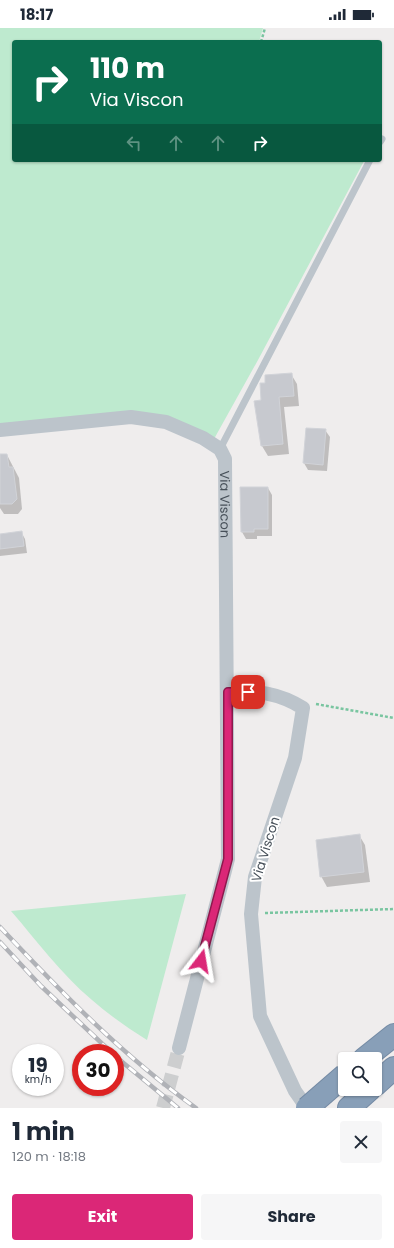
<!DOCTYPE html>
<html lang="en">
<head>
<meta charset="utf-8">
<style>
	:root { --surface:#fff; --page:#f6f6f7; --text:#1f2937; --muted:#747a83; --accent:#db2777 }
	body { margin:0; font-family:Poppins,sans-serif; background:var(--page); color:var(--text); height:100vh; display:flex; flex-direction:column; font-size:15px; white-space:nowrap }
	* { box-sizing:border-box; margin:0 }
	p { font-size:13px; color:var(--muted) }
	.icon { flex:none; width:22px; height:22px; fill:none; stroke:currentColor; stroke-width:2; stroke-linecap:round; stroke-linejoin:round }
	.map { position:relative; height:1080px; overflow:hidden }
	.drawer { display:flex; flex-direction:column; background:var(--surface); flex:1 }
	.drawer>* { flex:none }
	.top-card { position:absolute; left:12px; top:12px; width:370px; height:122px; border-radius:4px; box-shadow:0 1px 3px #0004; background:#0b6e4f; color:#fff; overflow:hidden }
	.controls { position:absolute; left:338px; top:1024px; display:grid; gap:8px }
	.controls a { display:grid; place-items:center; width:44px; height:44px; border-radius:4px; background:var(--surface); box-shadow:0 1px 3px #0004; font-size:20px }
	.speed { position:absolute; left:12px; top:1016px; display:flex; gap:8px; font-size:20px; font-weight:700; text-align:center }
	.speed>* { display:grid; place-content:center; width:52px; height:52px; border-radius:50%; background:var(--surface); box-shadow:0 1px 3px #0004; line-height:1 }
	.speed small { font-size:10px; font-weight:400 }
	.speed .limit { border:6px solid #d22; background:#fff; color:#111 }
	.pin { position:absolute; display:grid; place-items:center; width:34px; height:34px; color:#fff; margin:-17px; border-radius:8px; box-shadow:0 2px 6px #0006 }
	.me { position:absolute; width:44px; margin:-22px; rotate:14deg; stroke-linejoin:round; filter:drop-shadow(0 0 3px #0008) }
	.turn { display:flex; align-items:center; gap:14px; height:84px; padding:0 12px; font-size:18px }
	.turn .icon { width:52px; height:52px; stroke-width:2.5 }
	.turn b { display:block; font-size:28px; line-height:34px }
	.lanes { display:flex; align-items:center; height:38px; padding:0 12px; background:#0003; justify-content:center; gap:20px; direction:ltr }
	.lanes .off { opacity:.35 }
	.round { display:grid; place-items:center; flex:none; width:42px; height:42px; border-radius:4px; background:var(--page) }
	.headline { display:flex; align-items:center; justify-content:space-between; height:68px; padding:0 12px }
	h1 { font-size:24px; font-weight:700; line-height:30px }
	.primary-button { display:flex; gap:8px; margin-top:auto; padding:8px 12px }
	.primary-button a { flex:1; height:46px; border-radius:4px; background:var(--accent); color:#fff; font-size:16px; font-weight:700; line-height:46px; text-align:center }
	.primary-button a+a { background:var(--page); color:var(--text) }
	.status { display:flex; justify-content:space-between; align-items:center; height:28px; padding:0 20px; background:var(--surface); direction:ltr }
	.status svg { height:11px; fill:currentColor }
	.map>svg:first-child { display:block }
</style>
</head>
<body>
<div class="status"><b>18:17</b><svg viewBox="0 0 49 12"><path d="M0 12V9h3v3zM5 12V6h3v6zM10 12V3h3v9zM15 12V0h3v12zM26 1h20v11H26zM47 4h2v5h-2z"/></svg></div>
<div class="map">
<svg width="394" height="1080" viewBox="0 0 394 1080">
	<rect width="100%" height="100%" fill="#efeded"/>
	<g fill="#beeacf">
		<path d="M0,0h263l-4,14h-245v118l350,1 -106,199 -44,79 -48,-21 -166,7z"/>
		<path d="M186,866l-39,146c-19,-12 -38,-25 -55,-40 -31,-26 -55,-59 -81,-89z"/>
	</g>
	<g fill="#0003">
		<path d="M291,346l6,10 2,22 -15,1 5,47 -21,2 -6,-10v-45l4,-17z"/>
		<path d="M325,402l5,7 -3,34 -19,-1 -4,-7z"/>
		<path d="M0,427h7l12,23 3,31 -4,5h-14l-4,-6z"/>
		<path d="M268,460l4,7v41h-15v3h-11l-4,-7z"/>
		<path d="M21,504l4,7 2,14 -27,3v-21z"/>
		<path d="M359,807l6,10 5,37 -43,5 -6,-11z"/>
	</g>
	<g fill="#c7c9cf" stroke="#d1d3d8">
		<path d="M292,345l2,23 -15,1 4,47 -22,2 -7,-45 7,-1 -1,-17h5v-8z"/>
		<path d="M306,400l20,1 -3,36 -20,-2z"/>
		<path d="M0,426h7l2,13h4l4,32 -5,5h-12z"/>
		<path d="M240,459h28v42h-14v3h-13z"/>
		<path d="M22,503l2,15 -24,3v-15z"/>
		<path d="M360,806l4,38 -44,5 -4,-37z"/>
	</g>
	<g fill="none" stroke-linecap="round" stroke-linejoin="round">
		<path stroke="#cdcecf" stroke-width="14" stroke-dasharray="14 7" stroke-linecap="butt" d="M163,1080l16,-60"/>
		<defs>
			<g id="highway">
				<path d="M364,1031l30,-24"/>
				<path d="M375,1057l19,-17"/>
				<path d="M349,1080l21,-19"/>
			</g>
		</defs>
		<use href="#highway" stroke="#748aa4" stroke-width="24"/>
		<g stroke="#79c5a0" stroke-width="2.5" stroke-dasharray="3 2" stroke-linecap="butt">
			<path d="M261,14l4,-14"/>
			<path d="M316,676l78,14"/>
			<path d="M265,885l129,-4"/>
		</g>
		<g stroke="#bcc4cb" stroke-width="7">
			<path d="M380,114l2,-3"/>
			<path d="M220,421l150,-289"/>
		</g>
		<g stroke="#bcc4cb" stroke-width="14">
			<path id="s1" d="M0,402l131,-13 35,5 37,16 17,11 5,10 3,400 -49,189"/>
			<path d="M228,664c28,-2 51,1 75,16l-8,50 -40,119 -4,37 9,102 35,75 12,17"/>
		</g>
		<use href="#highway" stroke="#889fb8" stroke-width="22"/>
		<defs>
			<g id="rail">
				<path d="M0,899c61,65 123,129 196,181"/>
				<path d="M0,914l41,44 71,67"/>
				<path d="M115,1028l63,52"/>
			</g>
		</defs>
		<use href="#rail" stroke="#b0b2b7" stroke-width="4.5"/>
		<use href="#rail" stroke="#fff" stroke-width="3" stroke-dasharray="9" stroke-linecap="butt"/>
		<defs>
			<path id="highway-bridge" d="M307,1080l38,-33"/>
		</defs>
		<use href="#highway-bridge" stroke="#748aa4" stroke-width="24" stroke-linecap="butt"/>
		<use href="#highway-bridge" stroke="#889fb8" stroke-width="22"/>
	</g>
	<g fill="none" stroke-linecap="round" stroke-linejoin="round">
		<defs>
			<path id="route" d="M201,933l27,-102v-167h20"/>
		</defs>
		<use href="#route" stroke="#8e194d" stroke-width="10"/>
		<use href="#route" stroke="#db2777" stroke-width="7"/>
	</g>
	<g text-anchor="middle" stroke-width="4" stroke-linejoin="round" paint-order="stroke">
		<g font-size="13" fill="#475059" stroke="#fff">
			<text dy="5" stroke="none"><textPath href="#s1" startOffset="284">Via Viscon</textPath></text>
			<text transform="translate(265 821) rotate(-73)" y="5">Via Viscon</text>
		</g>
	</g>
</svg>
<div class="controls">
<a><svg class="icon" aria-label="search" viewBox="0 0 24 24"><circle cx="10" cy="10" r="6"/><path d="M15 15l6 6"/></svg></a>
</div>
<div class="speed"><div>19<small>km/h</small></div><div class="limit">30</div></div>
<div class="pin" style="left:248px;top:664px;background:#d93025"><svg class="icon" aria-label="arrive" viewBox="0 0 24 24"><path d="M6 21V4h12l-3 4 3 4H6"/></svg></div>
<svg class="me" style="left:201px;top:933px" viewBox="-20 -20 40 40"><path d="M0-17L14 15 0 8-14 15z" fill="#db2777" stroke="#fff" stroke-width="4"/></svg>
<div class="top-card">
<div class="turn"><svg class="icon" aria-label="right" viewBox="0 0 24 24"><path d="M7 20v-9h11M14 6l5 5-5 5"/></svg><div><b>110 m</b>Via Viscon</div></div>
<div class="lanes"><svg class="icon off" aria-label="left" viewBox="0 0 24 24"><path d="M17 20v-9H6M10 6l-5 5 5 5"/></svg><svg class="icon off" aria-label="ahead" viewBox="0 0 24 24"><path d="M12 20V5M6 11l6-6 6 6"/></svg><svg class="icon off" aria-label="ahead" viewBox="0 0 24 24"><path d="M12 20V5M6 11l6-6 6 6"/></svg><svg class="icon" aria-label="right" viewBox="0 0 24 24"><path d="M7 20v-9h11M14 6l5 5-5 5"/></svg></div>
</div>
</div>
<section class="drawer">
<div class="headline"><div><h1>1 min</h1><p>120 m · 18:18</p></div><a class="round"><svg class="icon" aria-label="close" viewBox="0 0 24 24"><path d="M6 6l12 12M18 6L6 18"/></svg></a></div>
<div class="primary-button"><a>Exit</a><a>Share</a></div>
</section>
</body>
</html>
